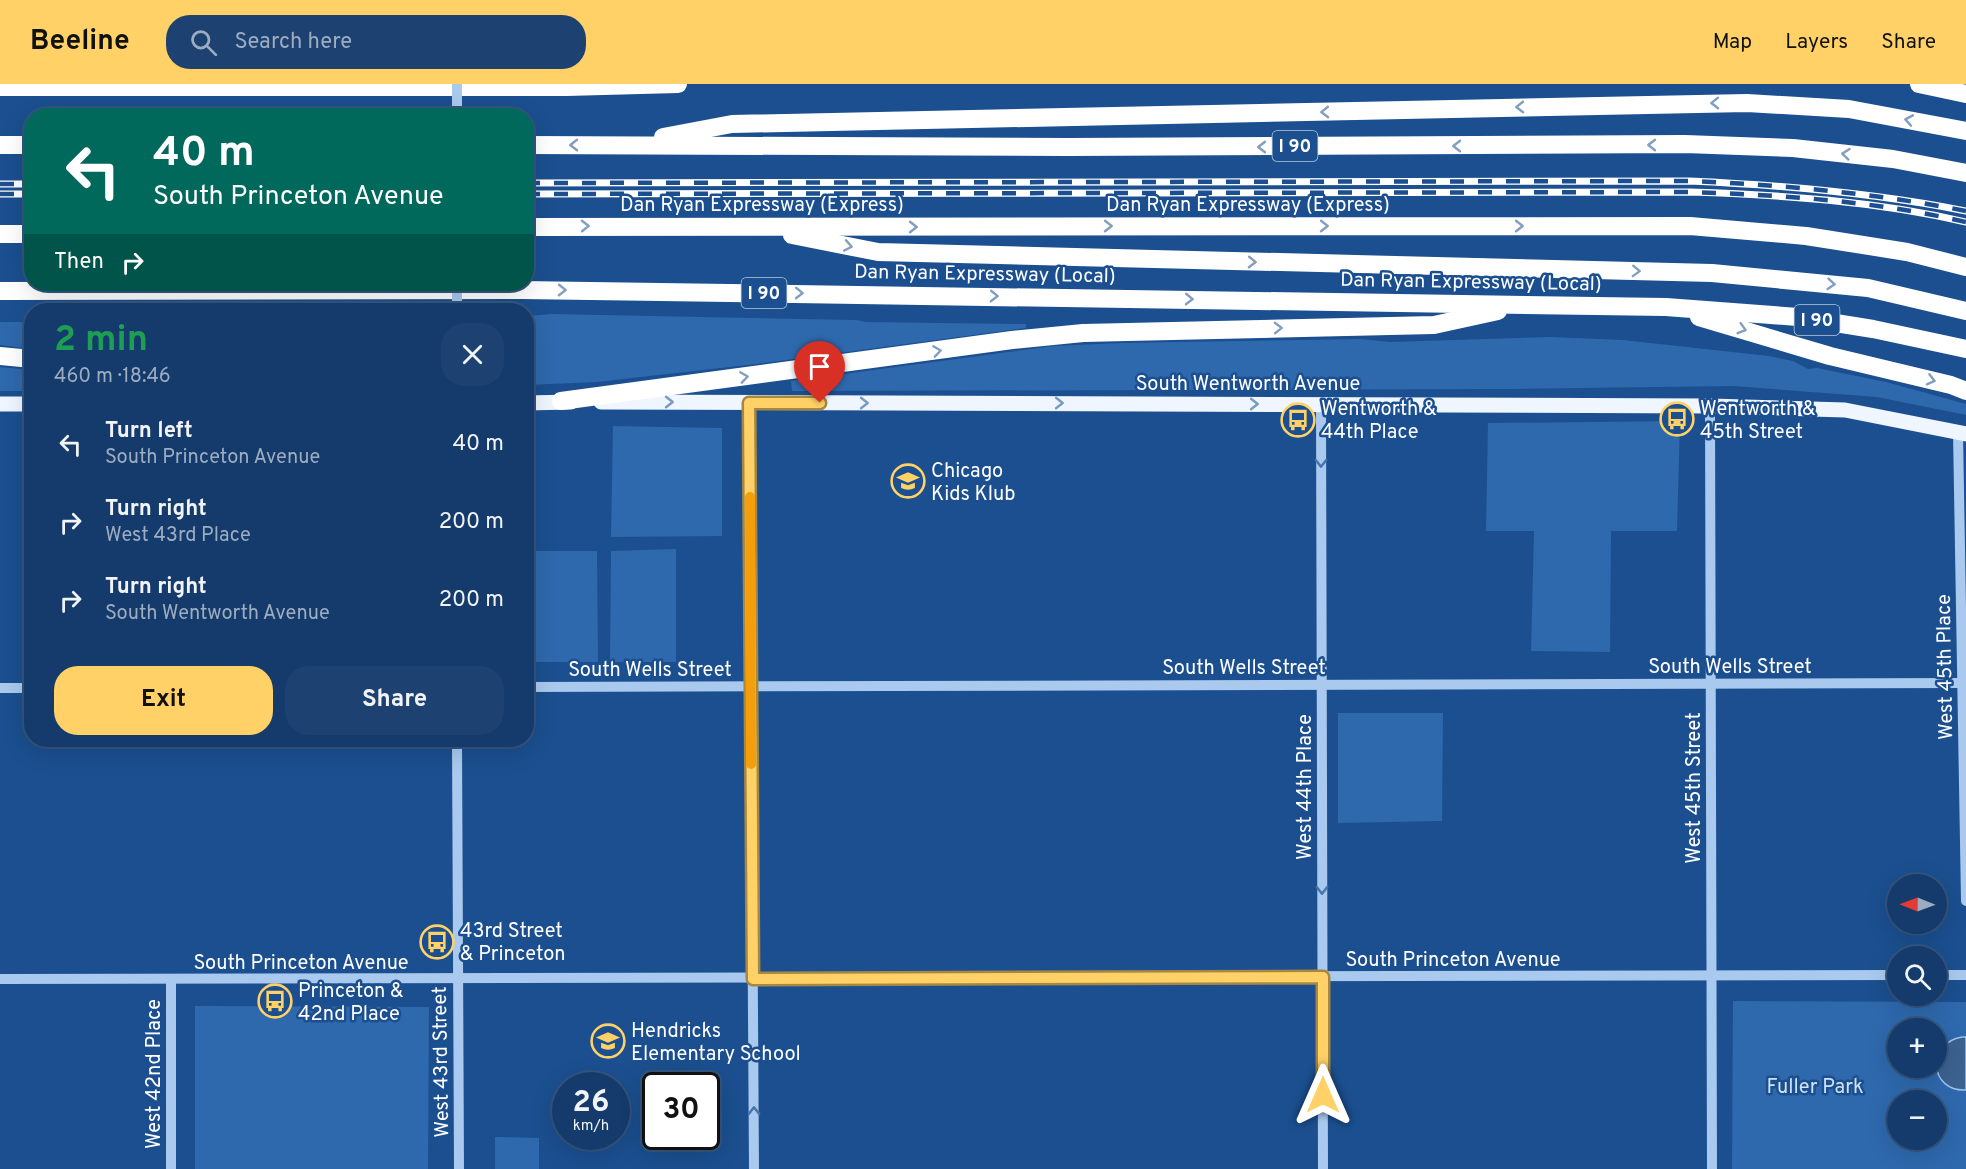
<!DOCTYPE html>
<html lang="en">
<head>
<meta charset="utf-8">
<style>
	:root { --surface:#143b6b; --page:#1d4271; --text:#f1f3f6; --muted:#9dadc1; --line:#33557e; --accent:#ffd166 }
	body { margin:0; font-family:Overpass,sans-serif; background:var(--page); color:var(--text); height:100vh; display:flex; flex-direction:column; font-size:22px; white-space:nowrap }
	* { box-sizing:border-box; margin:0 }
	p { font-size:20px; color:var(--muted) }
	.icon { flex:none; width:33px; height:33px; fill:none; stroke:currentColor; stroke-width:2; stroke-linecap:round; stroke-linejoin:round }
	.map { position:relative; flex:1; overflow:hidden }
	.panel { position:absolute; left:24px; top:219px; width:510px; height:444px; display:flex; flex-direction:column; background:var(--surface); border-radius:24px; box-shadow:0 6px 24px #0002,0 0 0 2px var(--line) }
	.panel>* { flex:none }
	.top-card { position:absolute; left:24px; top:24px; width:510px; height:183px; border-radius:24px; box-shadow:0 6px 24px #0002,0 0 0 2px var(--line); background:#00695c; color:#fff; overflow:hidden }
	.needle { width:39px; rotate:271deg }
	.tools { position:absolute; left:1887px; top:790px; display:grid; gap:12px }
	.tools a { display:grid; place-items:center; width:60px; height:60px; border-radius:50%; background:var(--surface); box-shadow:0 6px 24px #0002,0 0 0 2px var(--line); font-size:30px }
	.speed { position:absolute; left:552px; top:988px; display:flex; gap:12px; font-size:30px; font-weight:700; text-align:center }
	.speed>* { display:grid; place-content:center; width:78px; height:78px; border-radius:50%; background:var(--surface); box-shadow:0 6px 24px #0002,0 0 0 2px var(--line); line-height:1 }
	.speed small { font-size:15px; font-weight:400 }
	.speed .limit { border:3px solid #111; border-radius:9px; background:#fff; color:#111 }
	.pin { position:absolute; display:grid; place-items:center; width:51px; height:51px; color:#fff; margin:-62px -26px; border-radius:50% 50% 50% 0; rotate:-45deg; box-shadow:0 0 6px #0007 }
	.pin .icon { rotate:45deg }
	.me { position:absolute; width:66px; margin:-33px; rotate:0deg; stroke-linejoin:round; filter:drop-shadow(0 0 4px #0008) }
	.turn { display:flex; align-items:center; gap:21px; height:126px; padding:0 30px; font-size:27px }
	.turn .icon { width:78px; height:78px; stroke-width:2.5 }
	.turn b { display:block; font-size:42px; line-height:51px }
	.then { display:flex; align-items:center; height:57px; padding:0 30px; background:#0003; gap:12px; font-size:22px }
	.round { display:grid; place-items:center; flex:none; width:63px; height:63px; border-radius:24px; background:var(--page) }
	.overview { display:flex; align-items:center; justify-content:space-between; height:102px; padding:0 30px }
	h1 { font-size:36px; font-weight:700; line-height:45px; color:#1e9e55 }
	.primary-button { display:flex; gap:12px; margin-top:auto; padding:12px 30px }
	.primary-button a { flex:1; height:69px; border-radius:24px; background:var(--accent); color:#111; font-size:24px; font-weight:700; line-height:69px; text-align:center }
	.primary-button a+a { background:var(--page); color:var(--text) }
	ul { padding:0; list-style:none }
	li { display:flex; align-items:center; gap:18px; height:78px; padding:0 30px }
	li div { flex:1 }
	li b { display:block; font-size:22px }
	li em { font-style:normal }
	header { display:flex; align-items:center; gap:36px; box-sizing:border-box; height:84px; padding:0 30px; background:var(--accent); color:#111 }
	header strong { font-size:28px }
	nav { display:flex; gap:33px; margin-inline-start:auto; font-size:21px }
	.search { width:420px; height:54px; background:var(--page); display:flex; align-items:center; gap:15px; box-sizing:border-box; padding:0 21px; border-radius:24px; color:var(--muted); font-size:22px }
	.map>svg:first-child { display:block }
</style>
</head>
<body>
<header>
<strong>Beeline</strong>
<div class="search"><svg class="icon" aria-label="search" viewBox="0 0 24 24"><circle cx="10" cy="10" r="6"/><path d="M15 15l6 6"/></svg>Search here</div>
<nav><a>Map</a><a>Layers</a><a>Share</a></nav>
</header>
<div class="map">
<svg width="1966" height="1085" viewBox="0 0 1966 1085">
	<rect width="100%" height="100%" fill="#1b4f8f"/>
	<g fill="#2e69ad" fill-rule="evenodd">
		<path d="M552,230l304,6 10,2 160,2v4l-270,36 -159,18 -70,3v-69z"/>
		<path d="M0,238h31v27l-31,-4z"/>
		<path d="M1551,253l72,3 146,16 24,5 15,8 9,-1 69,14 80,22v11l-89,-18 -144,-11 -222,3 -719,2 -1,-10 262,-35 68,-3 240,-4 29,3z"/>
		<path d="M0,283l31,3v21h-31z"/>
		<path d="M1680,337l-3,110h-66l-1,121 -79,-1 3,-120h-48l2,-108z"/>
		<path d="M613,342l109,2v108l-111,1z"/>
		<path d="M676,465v113h-66l1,-111z"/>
		<path d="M527,467h70l1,111h-71z"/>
		<path d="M1338,629h105l-1,108 -104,2z"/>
		<path d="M1733,917l233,1v167h-234zM1898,945h38v39h-38zM1898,1017h38v39h-38z"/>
		<path d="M195,922l234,1 -1,162h-233z"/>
		<path d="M495,1053l44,1v31h-44z"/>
	</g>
	<path fill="#3c6290" stroke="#9cc4f0" stroke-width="1.5" d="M1962,953h4v53c-37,2 -40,-47 -4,-53z"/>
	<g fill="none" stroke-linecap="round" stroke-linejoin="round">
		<g stroke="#a9c9ee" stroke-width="10">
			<path d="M749,319l5,766"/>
			<path d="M1321,320l2,765"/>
			<path d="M1710,322l2,763"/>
			<path d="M1958,348l8,469"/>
			<path d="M526,603l1436,-4"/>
			<path d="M0,604h32"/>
			<path d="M457,656l2,429"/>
			<path d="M1936,891h30"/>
			<path d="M0,895l1898,-4"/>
			<path d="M171,896v189"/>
		</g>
		<g stroke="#f0f6ff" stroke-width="15">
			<path d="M601,318l1109,4 135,4 121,24"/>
			<path d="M526,319l45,-1"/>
			<path d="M0,320h32"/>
		</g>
		<g stroke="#fff" stroke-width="18">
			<path d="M1919,0l47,10"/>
			<path d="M0,3h566l112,-3"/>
			<path d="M663,53l69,-13 1015,-21 102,6 117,22"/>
			<path d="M0,61h32"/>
			<path d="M526,61l541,2 618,-3 108,4 100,11 73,14"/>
			<path d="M526,143l1164,-1 116,10 101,16 59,15"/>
			<path d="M0,150h32"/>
			<path d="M792,151l86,17 834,21 156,15 98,23"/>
			<path d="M0,207l521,-1 1145,17 132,10 75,12 93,20"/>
			<path d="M1699,233l131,39 121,29 15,6"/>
			<path d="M0,272l32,3"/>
			<path d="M561,317l451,-61 71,-7 351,-8 64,-14"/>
		</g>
		<defs>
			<g id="rail">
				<path d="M526,99l1163,-2c94,4 185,12 277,30"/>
				<path d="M0,100h32"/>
				<path d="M0,110h32"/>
				<path d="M526,110l1164,-2c93,3 185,9 276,30"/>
			</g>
		</defs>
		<use href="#rail" stroke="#fff" stroke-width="7"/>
		<use href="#rail" stroke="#1b4f8f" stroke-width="4.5" stroke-dasharray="14" stroke-linecap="butt"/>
		<g stroke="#a9c9ee" stroke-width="10">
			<path d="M457,0v32"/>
			<path d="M457,200v26"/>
		</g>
	</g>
	<defs><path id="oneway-chevron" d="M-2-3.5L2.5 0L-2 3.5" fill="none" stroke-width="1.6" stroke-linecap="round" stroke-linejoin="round" transform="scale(1.5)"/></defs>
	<g stroke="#829ec1">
		<use href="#oneway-chevron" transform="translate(1715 19) rotate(179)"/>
		<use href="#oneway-chevron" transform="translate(1520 23) rotate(179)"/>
		<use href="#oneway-chevron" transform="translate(1325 28) rotate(179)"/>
		<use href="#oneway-chevron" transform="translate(1909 36) rotate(-170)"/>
		<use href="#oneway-chevron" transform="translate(574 61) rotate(-180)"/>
		<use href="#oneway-chevron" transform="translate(1652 61) rotate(180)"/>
		<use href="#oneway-chevron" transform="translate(1457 62) rotate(180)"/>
		<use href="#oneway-chevron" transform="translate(1262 63) rotate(180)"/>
		<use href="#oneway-chevron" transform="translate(1846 70) rotate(-174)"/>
		<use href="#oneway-chevron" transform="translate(585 142) rotate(-1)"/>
		<use href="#oneway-chevron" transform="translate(1108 142)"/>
		<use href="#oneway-chevron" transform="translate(1324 142)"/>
		<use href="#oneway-chevron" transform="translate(1519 142)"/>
		<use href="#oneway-chevron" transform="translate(913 143)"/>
		<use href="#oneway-chevron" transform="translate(848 162) rotate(11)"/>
		<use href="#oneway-chevron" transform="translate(1252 178) rotate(1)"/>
		<use href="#oneway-chevron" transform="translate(1636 187) rotate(2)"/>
		<use href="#oneway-chevron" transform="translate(1831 200) rotate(5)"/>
		<use href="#oneway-chevron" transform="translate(562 206) rotate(1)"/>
		<use href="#oneway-chevron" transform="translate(799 209) rotate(1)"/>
		<use href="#oneway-chevron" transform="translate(994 212) rotate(1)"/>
		<use href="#oneway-chevron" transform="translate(1189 215) rotate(1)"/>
		<use href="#oneway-chevron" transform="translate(1278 244) rotate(-1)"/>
		<use href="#oneway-chevron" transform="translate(1742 245) rotate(17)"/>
		<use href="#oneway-chevron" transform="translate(937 267) rotate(-8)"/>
		<use href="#oneway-chevron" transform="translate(744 293) rotate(-8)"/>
		<use href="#oneway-chevron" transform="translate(1931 296) rotate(14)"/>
	</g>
	<g stroke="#7b9ac1">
		<use href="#oneway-chevron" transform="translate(669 318)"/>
		<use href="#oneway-chevron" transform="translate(864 319)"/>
		<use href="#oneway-chevron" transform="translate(1059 319)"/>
		<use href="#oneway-chevron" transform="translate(1254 320)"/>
	</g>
	<g stroke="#4674ac">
		<use href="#oneway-chevron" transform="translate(1321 379) rotate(90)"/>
		<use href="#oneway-chevron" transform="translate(1322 806) rotate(90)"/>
		<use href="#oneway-chevron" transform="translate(754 1027) rotate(-90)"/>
	</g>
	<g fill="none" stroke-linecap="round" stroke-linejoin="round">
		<defs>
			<path id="route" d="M820,319h-71l4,576 570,-2v118"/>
		</defs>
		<use href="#route" stroke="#a68842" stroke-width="15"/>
		<use href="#route" stroke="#ffd166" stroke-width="10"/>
		<path stroke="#f59e0b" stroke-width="10" d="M750,413l1,267"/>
	</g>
	<defs>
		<symbol id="bus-ring" viewBox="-11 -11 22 22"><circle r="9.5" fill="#1b4f8f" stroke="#ffd166" stroke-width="1.5"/><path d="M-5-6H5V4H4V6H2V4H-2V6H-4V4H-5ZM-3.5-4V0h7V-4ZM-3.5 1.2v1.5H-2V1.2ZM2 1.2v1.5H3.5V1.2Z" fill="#ffd166"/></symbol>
		<symbol id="school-ring" viewBox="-11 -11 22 22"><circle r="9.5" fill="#1b4f8f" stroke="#ffd166" stroke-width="1.5"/><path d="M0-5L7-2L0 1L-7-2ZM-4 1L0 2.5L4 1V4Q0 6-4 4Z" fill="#ffd166"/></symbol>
	</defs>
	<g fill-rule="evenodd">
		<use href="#bus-ring" x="1658" y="316" width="38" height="38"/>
		<use href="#bus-ring" x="1279" y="317" width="38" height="38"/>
		<use href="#school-ring" x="889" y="378" width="38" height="38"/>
		<use href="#bus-ring" x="418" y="839" width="38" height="38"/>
		<use href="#bus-ring" x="256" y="898" width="38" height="38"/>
		<use href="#school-ring" x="589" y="938" width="38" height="38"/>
	</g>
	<g text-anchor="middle" stroke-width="5" stroke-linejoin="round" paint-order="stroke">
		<g fill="#1b4f8f" stroke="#bbcadd" stroke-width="1.5">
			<rect x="1272.5" y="47" width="45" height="30" rx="4.5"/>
			<rect x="741.5" y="194" width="45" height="30" rx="4.5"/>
			<rect x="1794.5" y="221" width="45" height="30" rx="4.5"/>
		</g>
		<g font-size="18" font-weight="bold" fill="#fff">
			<text x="1295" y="68">I 90</text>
			<text x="764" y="215">I 90</text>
			<text x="1817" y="242">I 90</text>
		</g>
		<g font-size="20" fill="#fff" stroke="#1b4f8f">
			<text x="762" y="127">Dan Ryan Expressway (Express)</text>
			<text x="1248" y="127">Dan Ryan Expressway (Express)</text>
			<text transform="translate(985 189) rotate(1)" y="7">Dan Ryan Expressway (Local)</text>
			<text transform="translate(1471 197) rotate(1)" y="7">Dan Ryan Expressway (Local)</text>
			<text x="1248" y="306">South Wentworth Avenue</text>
			<text x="1730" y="589">South Wells Street</text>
			<text x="1244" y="590">South Wells Street</text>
			<text transform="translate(1944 583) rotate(-91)" y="7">West 45th Place</text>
			<text x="650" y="592">South Wells Street</text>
			<text transform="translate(1304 703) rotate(-90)" y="7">West 44th Place</text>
			<text transform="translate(1693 704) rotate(-90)" y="7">West 45th Street</text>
			<text x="1453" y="882">South Princeton Avenue</text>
			<text x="301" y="885">South Princeton Avenue</text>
			<text transform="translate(440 978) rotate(-91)" y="7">West 43rd Street</text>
			<text transform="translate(153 990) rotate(-90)" y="7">West 42nd Place</text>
		</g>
		<g font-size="20" fill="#fff" stroke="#1b4f8f" text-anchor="start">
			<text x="1321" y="331">Wentworth &amp;<tspan x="1321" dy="23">44th Place</tspan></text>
			<text x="1700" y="331">Wentworth &amp;<tspan x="1700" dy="23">45th Street</tspan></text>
			<text x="931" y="393">Chicago<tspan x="931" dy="23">Kids Klub</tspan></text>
			<text x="460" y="853">43rd Street<tspan x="460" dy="23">&amp; Princeton</tspan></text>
			<text x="298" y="913">Princeton &amp;<tspan x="298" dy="23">42nd Place</tspan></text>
			<text x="631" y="953">Hendricks<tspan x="631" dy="23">Elementary School</tspan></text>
		</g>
		<g font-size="20" fill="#cfe3fa" stroke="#1b4f8f">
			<text x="1815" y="1009">Fuller Park</text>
		</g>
	</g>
</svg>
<div class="tools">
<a><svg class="needle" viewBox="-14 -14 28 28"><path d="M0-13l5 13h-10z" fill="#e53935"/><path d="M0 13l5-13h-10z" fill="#9dadc1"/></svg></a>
<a><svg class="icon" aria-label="search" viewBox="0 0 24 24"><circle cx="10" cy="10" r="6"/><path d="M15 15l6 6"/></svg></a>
<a>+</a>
<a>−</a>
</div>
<div class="speed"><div>26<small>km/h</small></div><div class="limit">30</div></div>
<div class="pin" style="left:820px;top:319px;background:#d93025"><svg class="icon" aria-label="arrive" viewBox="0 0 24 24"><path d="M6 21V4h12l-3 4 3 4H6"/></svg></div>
<svg class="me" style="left:1323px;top:1011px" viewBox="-20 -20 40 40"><path d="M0-17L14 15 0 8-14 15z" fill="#ffd166" stroke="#fff" stroke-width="4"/></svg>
<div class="top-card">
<div class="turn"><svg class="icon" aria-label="left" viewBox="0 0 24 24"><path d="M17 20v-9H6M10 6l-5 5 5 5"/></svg><div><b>40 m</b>South Princeton Avenue</div></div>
<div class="then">Then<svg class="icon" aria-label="right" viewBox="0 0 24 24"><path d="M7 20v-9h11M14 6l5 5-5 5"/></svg></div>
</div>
<section class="panel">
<div class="overview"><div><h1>2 min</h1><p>460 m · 18:46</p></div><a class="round"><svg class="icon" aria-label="close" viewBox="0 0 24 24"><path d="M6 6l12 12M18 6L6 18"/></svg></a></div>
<ul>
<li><svg class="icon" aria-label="left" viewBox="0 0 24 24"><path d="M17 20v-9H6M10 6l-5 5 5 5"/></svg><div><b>Turn left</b><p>South Princeton Avenue</p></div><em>40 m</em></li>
<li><svg class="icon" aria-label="right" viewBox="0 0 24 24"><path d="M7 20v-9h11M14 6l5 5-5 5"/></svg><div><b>Turn right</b><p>West 43rd Place</p></div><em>200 m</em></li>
<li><svg class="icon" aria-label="right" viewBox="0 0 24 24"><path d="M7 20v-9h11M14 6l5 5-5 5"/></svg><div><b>Turn right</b><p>South Wentworth Avenue</p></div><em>200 m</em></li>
</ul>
<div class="primary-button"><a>Exit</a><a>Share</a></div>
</section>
</div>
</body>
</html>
